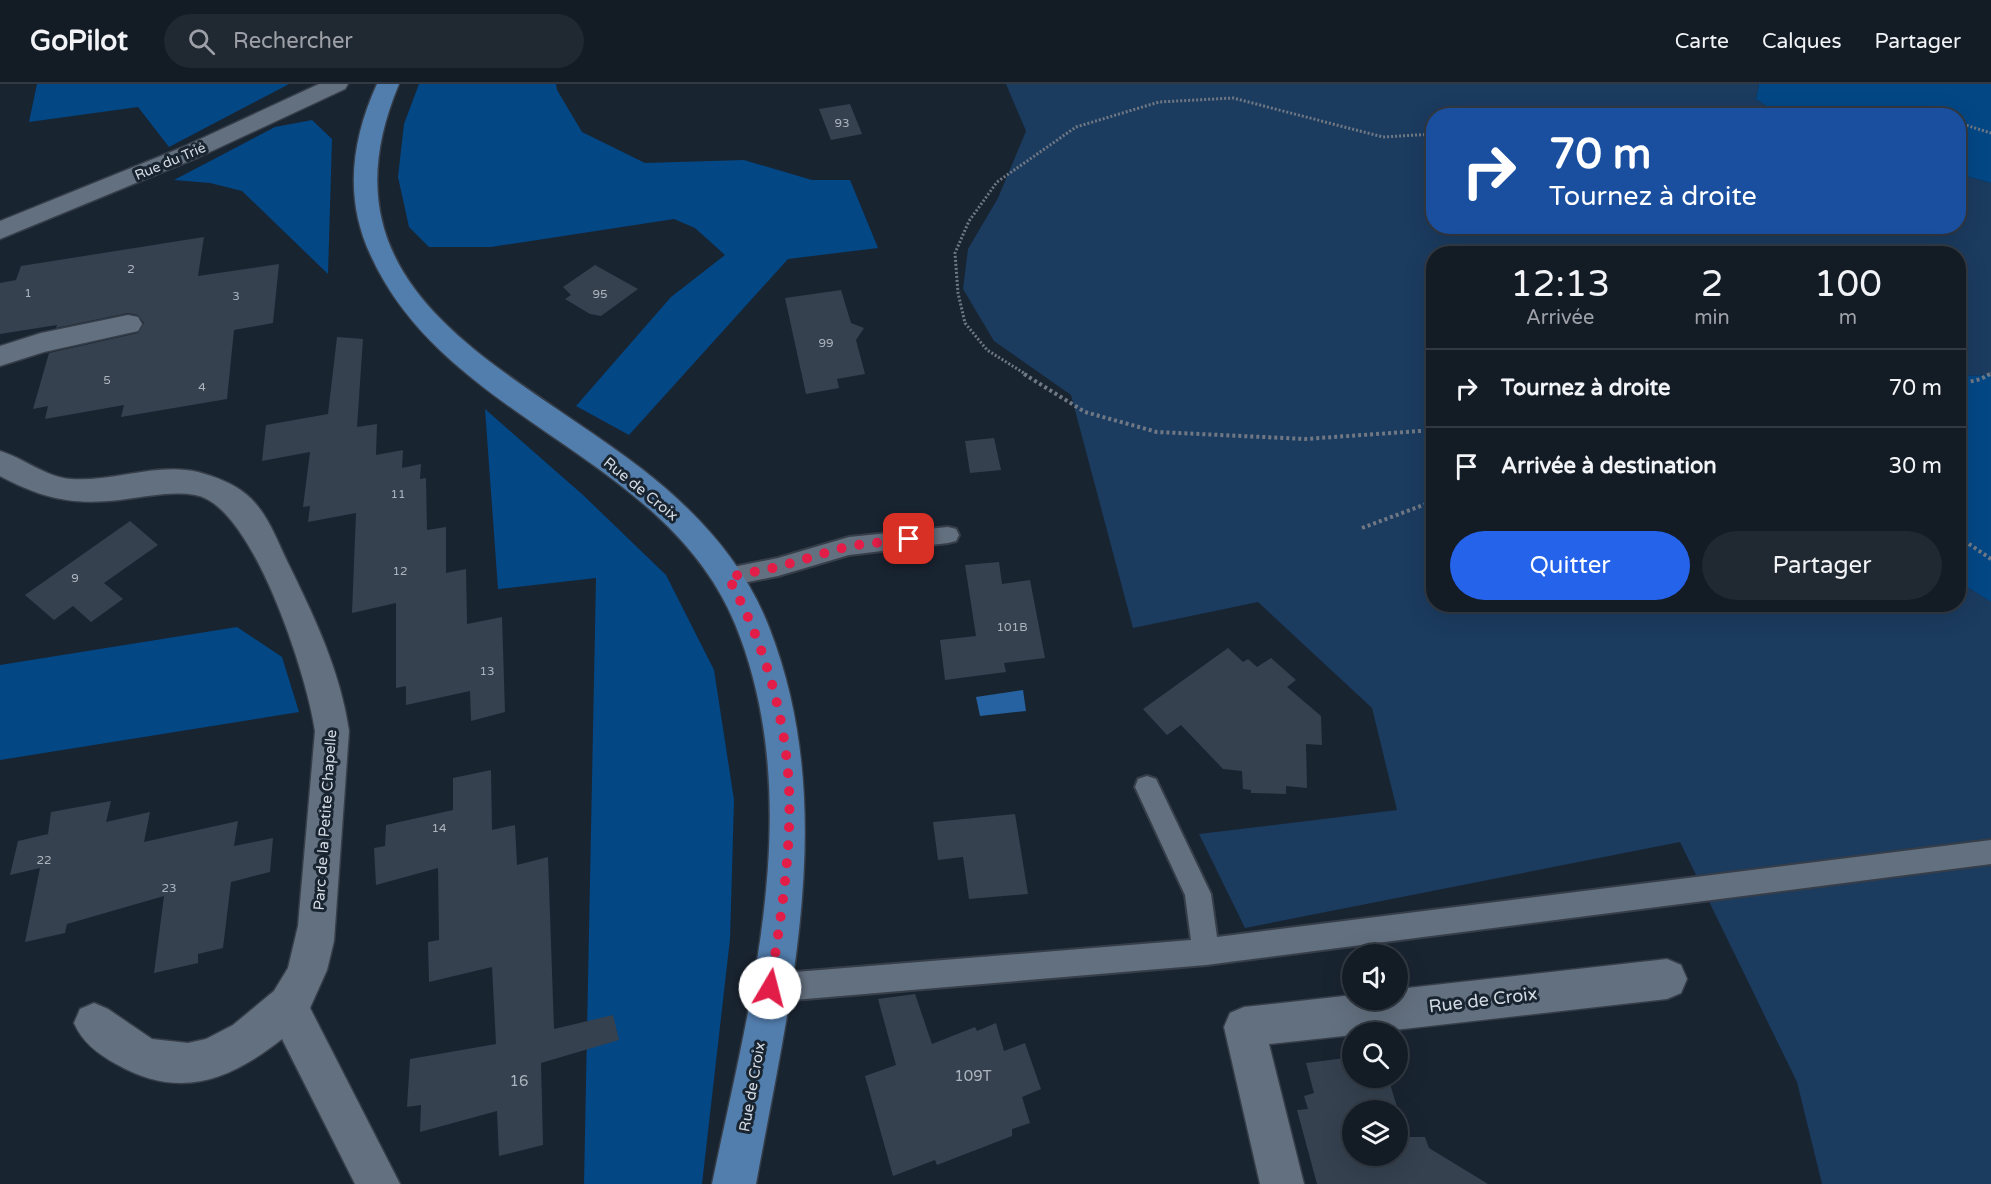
<!DOCTYPE html>
<html lang="fr">
<head>
<meta charset="utf-8">
<style>
	:root { --surface:#131b25; --page:#202832; --text:#f1f3f6; --muted:#9da1a7; --line:#323942; --accent:#2563eb }
	body { margin:0; font-family:"Varela Round",sans-serif; background:var(--page); color:var(--text); height:100vh; display:flex; flex-direction:column; font-size:22px; white-space:nowrap }
	* { box-sizing:border-box; margin:0 }
	p { font-size:20px; color:var(--muted) }
	.icon { flex:none; width:33px; height:33px; fill:none; stroke:currentColor; stroke-width:2; stroke-linecap:round; stroke-linejoin:round }
	.map { position:relative; flex:1; overflow:hidden }
	.side { position:absolute; left:1426px; top:162px; width:540px; height:366px; display:flex; flex-direction:column; background:var(--surface); border-radius:24px; box-shadow:0 6px 24px #0002,0 0 0 2px var(--line) }
	.side>* { flex:none }
	.guide { position:absolute; left:1426px; top:24px; width:540px; height:126px; border-radius:24px; box-shadow:0 6px 24px #0002,0 0 0 2px var(--line); background:#1a4fa0; color:#fff; overflow:hidden }
	.tools { position:absolute; left:1342px; top:860px; display:grid; gap:12px }
	.tools a { display:grid; place-items:center; width:66px; height:66px; border-radius:50%; background:var(--surface); box-shadow:0 6px 24px #0002,0 0 0 2px var(--line); font-size:30px }
	.pin { position:absolute; display:grid; place-items:center; width:51px; height:51px; color:#fff; margin:-26px; border-radius:12px; box-shadow:0 3px 9px #0006 }
	.me { position:absolute; width:66px; margin:-33px; rotate:8deg; stroke-linejoin:round; filter:drop-shadow(0 0 4px #0008) }
	.turn { display:flex; align-items:center; gap:21px; height:126px; padding:0 24px; font-size:27px }
	.turn .icon { width:78px; height:78px; stroke-width:2.5 }
	.turn b { display:block; font-size:42px; line-height:51px }
	.eta { display:flex; justify-content:space-evenly; align-items:center; height:102px; text-align:center }
	.eta b { font-size:36px; font-weight:600; line-height:42px }
	.button { display:flex; gap:12px; margin-top:auto; padding:12px 24px }
	.button a { flex:1; height:69px; border-radius:36px; background:var(--accent); color:#fff; font-size:24px; font-weight:600; line-height:69px; text-align:center }
	.button a+a { background:var(--page); color:var(--text) }
	ul { padding:0; list-style:none }
	li { display:flex; align-items:center; gap:18px; height:78px; padding:0 24px; border-top:2px solid var(--line) }
	li div { flex:1 }
	li b { display:block; font-size:22px }
	li em { font-style:normal }
	header { display:flex; align-items:center; gap:36px; box-sizing:border-box; height:84px; padding:0 30px; background:var(--surface); border-bottom:2px solid var(--line) }
	header strong { font-size:28px }
	nav { display:flex; gap:33px; margin-inline-start:auto; font-size:21px }
	.search { width:420px; height:54px; background:var(--page); display:flex; align-items:center; gap:15px; box-sizing:border-box; padding:0 21px; border-radius:33px; color:var(--muted); font-size:22px }
	.map>svg:first-child { display:block }
</style>
</head>
<body>
<header>
<strong>GoPilot</strong>
<div class="search"><svg class="icon" aria-label="search" viewBox="0 0 24 24"><circle cx="10" cy="10" r="6"/><path d="M15 15l6 6"/></svg>Rechercher</div>
<nav><a>Carte</a><a>Calques</a><a>Partager</a></nav>
</header>
<div class="map">
<svg width="1991" height="1100" viewBox="0 0 1991 1100">
	<rect width="100%" height="100%" fill="#192431"/>
	<path fill="#1b3b5f" d="M1006,0h753l-3,15 24,16 -346,1v110h525v-52l32,9v192l-32,1v-122h-525v350h525v-22l32,20v582h-169l-25,-102 -117,-240 -435,86 -46,-94 198,-24 -25,-102 -114,-106 -125,26 -62,-233 -77,-54 -31,-52 5,-40 30,-51 28,-67z"/>
	<g fill="#034785">
		<path d="M37,0h252l-120,63 -31,-40 -109,15z"/>
		<path d="M419,0h137l1,6 25,42 63,31 99,-3 68,20h38l28,68 -90,11 -159,176 -53,-29 95,-109 54,-42 -30,-27 -21,-9 -183,28h-62l-20,-20 -11,-50 6,-53z"/>
		<path d="M1759,0h232v99l-32,-9v-58l-179,-1 -24,-16z"/>
		<path d="M312,36l20,19 -4,135 -86,-83 -32,-8 -36,-3 101,-53z"/>
		<path d="M1991,291v227l-32,-20v-206z"/>
		<path d="M485,325l98,86 83,80 48,95 20,130 -4,139 -28,245h-118l12,-606 -98,11z"/>
		<path d="M237,543l45,30 17,55 -299,48v-95z"/>
	</g>
	<path fill="#2662a1" d="M1023,606l3,21 -46,5 -4,-19z"/>
	<g fill="#35414f" fill-rule="evenodd">
		<path d="M850,20l12,30 -31,6 -12,-31z"/>
		<path d="M204,153l-6,39 81,-12 -6,59 -39,7 -7,69 -106,18 3,-12 -79,14 3,-13 -15,3 16,-56 89,-20 6,-10 -6,-8 -10,-2 -72,15 1,-3 -57,9v-51l16,-3 5,-14z"/>
		<path d="M595,181l43,24 -37,27 -11,-2 -25,-15 6,-4 -8,-8z"/>
		<path d="M841,206l10,33 13,5 -8,12 9,34 -28,5 2,9 -33,6 -21,-96z"/>
		<path d="M337,253l26,2 -6,88 20,-3 -1,31 27,-5 -1,18 19,-4 -1,15 6,-1 1,52 19,-3v46l20,-4 1,55 35,-7 3,95 -34,9 -1,-30 -64,14v-19l-10,2v-85l-44,10 4,-100 -48,9 2,-16 -7,1 7,-55 -48,9 4,-36 62,-11z"/>
		<path d="M994,354l7,32 -31,3 -5,-32z"/>
		<path d="M130,437l28,24 -54,38 19,16 -32,23 -18,-16 -19,14 -29,-25z"/>
		<path d="M999,478l3,22 28,-4 15,78 -41,5 2,9 -61,8 -5,-40 36,-4 -11,-71z"/>
		<path d="M1228,564l15,14 5,-3 9,8 14,-9 25,22 -9,7 34,29 1,29 -16,-1 1,44 -21,-2v8l-35,-1v-3l-8,-1 -1,-18 -19,-2 -42,-44 -14,10 -24,-26z"/>
		<path d="M491,686l1,60 23,-5 2,40 31,-8 6,172 59,-14 6,25 -78,23 2,82 -44,11 -2,-45 -77,21 1,-27 -14,2 3,-48 86,-15 -4,-77 -63,15 -1,-40 11,-2 -1,-72 -62,17 -2,-37 11,-2 1,-21 67,-15v-32z"/>
		<path d="M111,717l-5,21 44,-10 -6,30 94,-21 -4,25 39,-8 -3,34 -39,10 -8,66 -25,6v9l-44,10 10,-77 -97,28 -2,9 -40,9 15,-74 -30,7 8,-34 30,-7 3,-22z"/>
		<path d="M1015,730l13,80 -59,5 -6,-42 -25,3 -5,-38z"/>
		<path d="M915,910l17,50 43,-17 2,4 19,-8 8,28 21,-8 16,46 -19,8 8,26 -18,6v7l-75,29 -2,-5 -42,16 -28,-100 31,-11 -18,-66z"/>
		<path d="M1353,973v20h35l18,60h19l4,11 59,36h-171l-20,-74 11,-1 -4,-13 10,-3 -8,-30zM1353,1026h45v45h-45z"/>
	</g>
	<g fill="none" stroke-linecap="round" stroke-linejoin="round">
		<defs>
			<g id="service">
				<path d="M948,443l8,2 3,6 -3,6 -8,2 -99,12 -71,21 -50,10 -8,-3 -3,-6 3,-6 8,-3 50,-10 71,-21z"/>
				<path d="M1147,692l9,3 55,115 6,43 774,-97v24l-785,101 -436,37 -10,-4 -4,-10 4,-10 10,-4 421,-34 -6,-45 -50,-108 3,-8z"/>
			</g>
			<g id="minor">
				<path d="M319,0h29l-3,5 -146,68 -199,82v-18l183,-74z"/>
				<path d="M128,231l10,2 4,7 -4,7 -94,21 -44,14v-20l41,-13z"/>
				<path d="M0,367c24,7 45,26 71,28 42,3 87,-17 127,-7 18,5 35,11 49,23 20,17 29,43 40,66 27,55 53,109 62,170l-15,210 -7,29 -17,38 90,176h-45l-73,-145c-53,42 -103,61 -166,25 -18,-10 -34,-22 -42,-41l6,-14 14,-6 14,6 44,30 36,4 18,-4 27,-14 41,-34 14,-23 10,-42 17,-195c-7,-52 -62,-227 -120,-236 -22,-4 -46,1 -68,4 -51,7 -82,1 -127,-23z"/>
				<path d="M1667,875l14,6 6,14 -6,14 -14,6 -290,33h-24v3l-84,9 35,140h-44l-36,-157 6,-14 14,-6 109,-12v4h45v-10z"/>
			</g>
			<path id="primary" d="M377,0h22c-88,209 111,282 243,385 54,42 102,93 127,158 71,181 20,374 -13,557h-44c37,-180 96,-382 23,-560 -70,-170 -289,-203 -364,-368 -27,-57 -20,-115 6,-172z"/>
		</defs>
		<use href="#service" stroke="#363e49" stroke-width="4"/>
		<use href="#minor" stroke="#363e49" stroke-width="3"/>
		<use href="#primary" stroke="#363e49" stroke-width="3"/>
		<g stroke="#6f7884" stroke-width="3" stroke-dasharray="2 2" stroke-linecap="butt">
			<path d="M1705,32l140,-7 79,7"/>
			<path d="M1959,39l32,10"/>
			<path d="M1027,291l-40,-25 -22,-27 -7,-30 -3,-40 14,-32 28,-39 79,-55 83,-25 74,-4 150,39 51,-3"/>
			<path d="M1987,291l4,-2"/>
		</g>
		<g stroke="#6f7884" stroke-width="4" stroke-dasharray="3 3" stroke-linecap="butt">
			<path d="M1024,290l61,38 72,20 148,7 129,-9"/>
			<path d="M1959,300l22,-5 9,-5"/>
			<path d="M1362,444l72,-27"/>
			<path d="M1959,453l32,22"/>
		</g>
		<use href="#service" fill="#63707f" fill-rule="evenodd"/>
		<use href="#minor" fill="#63707f" fill-rule="evenodd"/>
		<use href="#primary" fill="#527eae" fill-rule="evenodd"/>
	</g>
	<g fill="none" stroke-linecap="round" stroke-linejoin="round">
		<path stroke="#e11d48" stroke-width="10" stroke-dasharray="0 18" d="M770,904c8,-53 17,-106 19,-160 4,-87 -19,-175 -61,-251l50,-10 71,-21 60,-7"/>
	</g>
	<g text-anchor="middle" stroke-width="6" stroke-linejoin="round" paint-order="stroke">
		<g font-size="12" fill="#acb4be">
			<text x="842" y="43">93</text>
			<text x="131" y="189">2</text>
			<text x="28" y="213">1</text>
			<text x="600" y="214">95</text>
			<text x="236" y="216">3</text>
			<text x="826" y="263">99</text>
			<text x="107" y="300">5</text>
			<text x="202" y="307">4</text>
			<text x="398" y="414">11</text>
			<text x="400" y="491">12</text>
			<text x="75" y="498">9</text>
			<text x="1012" y="547">101B</text>
			<text x="487" y="591">13</text>
			<text x="439" y="748">14</text>
			<text x="44" y="780">22</text>
			<text x="169" y="808">23</text>
		</g>
		<g font-size="14" fill="#d3dae3" stroke="#192431">
			<text transform="translate(170 77) rotate(-23)" y="5">Rue du Trié</text>
		</g>
		<g font-size="15" fill="#d3dae3" stroke="#192431">
			<text transform="translate(641 405) rotate(39)" y="5">Rue de Croix</text>
			<text transform="translate(325 736) rotate(-86)" y="5">Parc de la Petite Chapelle</text>
			<text transform="translate(752 1003) rotate(-80)" y="5">Rue de Croix</text>
		</g>
		<g font-size="15" fill="#acb4be">
			<text x="973" y="997">109T</text>
			<text x="519" y="1002">16</text>
		</g>
		<g font-size="18" fill="#d3dae3" stroke="#192431">
			<text transform="translate(1483 916) rotate(-7)" y="6">Rue de Croix</text>
		</g>
	</g>
</svg>
<div class="tools">
<a><svg class="icon" aria-label="sound" viewBox="0 0 24 24"><path d="M4 9h4l5-4v14l-5-4H4zM17 9q2 3 0 6"/></svg></a>
<a><svg class="icon" aria-label="search" viewBox="0 0 24 24"><circle cx="10" cy="10" r="6"/><path d="M15 15l6 6"/></svg></a>
<a><svg class="icon" aria-label="layers" viewBox="0 0 24 24"><path d="M12 4l9 5-9 5-9-5zM3 14l9 5 9-5"/></svg></a>
</div>
<div class="pin" style="left:909px;top:455px;background:#d93025"><svg class="icon" aria-label="arrive" viewBox="0 0 24 24"><path d="M6 21V4h12l-3 4 3 4H6"/></svg></div>
<svg class="me" style="left:770px;top:904px" viewBox="-20 -20 40 40"><circle r="19" fill="#fff"/><path d="M0-13L10 11 0 6-10 11z" fill="#e11d48"/></svg>
<div class="guide">
<div class="turn"><svg class="icon" aria-label="right" viewBox="0 0 24 24"><path d="M7 20v-9h11M14 6l5 5-5 5"/></svg><div><b>70 m</b>Tournez à droite</div></div>
</div>
<section class="side">
<div class="eta">
<div><b>12:13</b><p>Arrivée</p></div>
<div><b>2</b><p>min</p></div>
<div><b>100</b><p>m</p></div>
</div>
<ul>
<li><svg class="icon" aria-label="right" viewBox="0 0 24 24"><path d="M7 20v-9h11M14 6l5 5-5 5"/></svg><div><b>Tournez à droite</b></div><em>70 m</em></li>
<li><svg class="icon" aria-label="arrive" viewBox="0 0 24 24"><path d="M6 21V4h12l-3 4 3 4H6"/></svg><div><b>Arrivée à destination</b></div><em>30 m</em></li>
</ul>
<div class="button"><a>Quitter</a><a>Partager</a></div>
</section>
</div>
</body>
</html>
